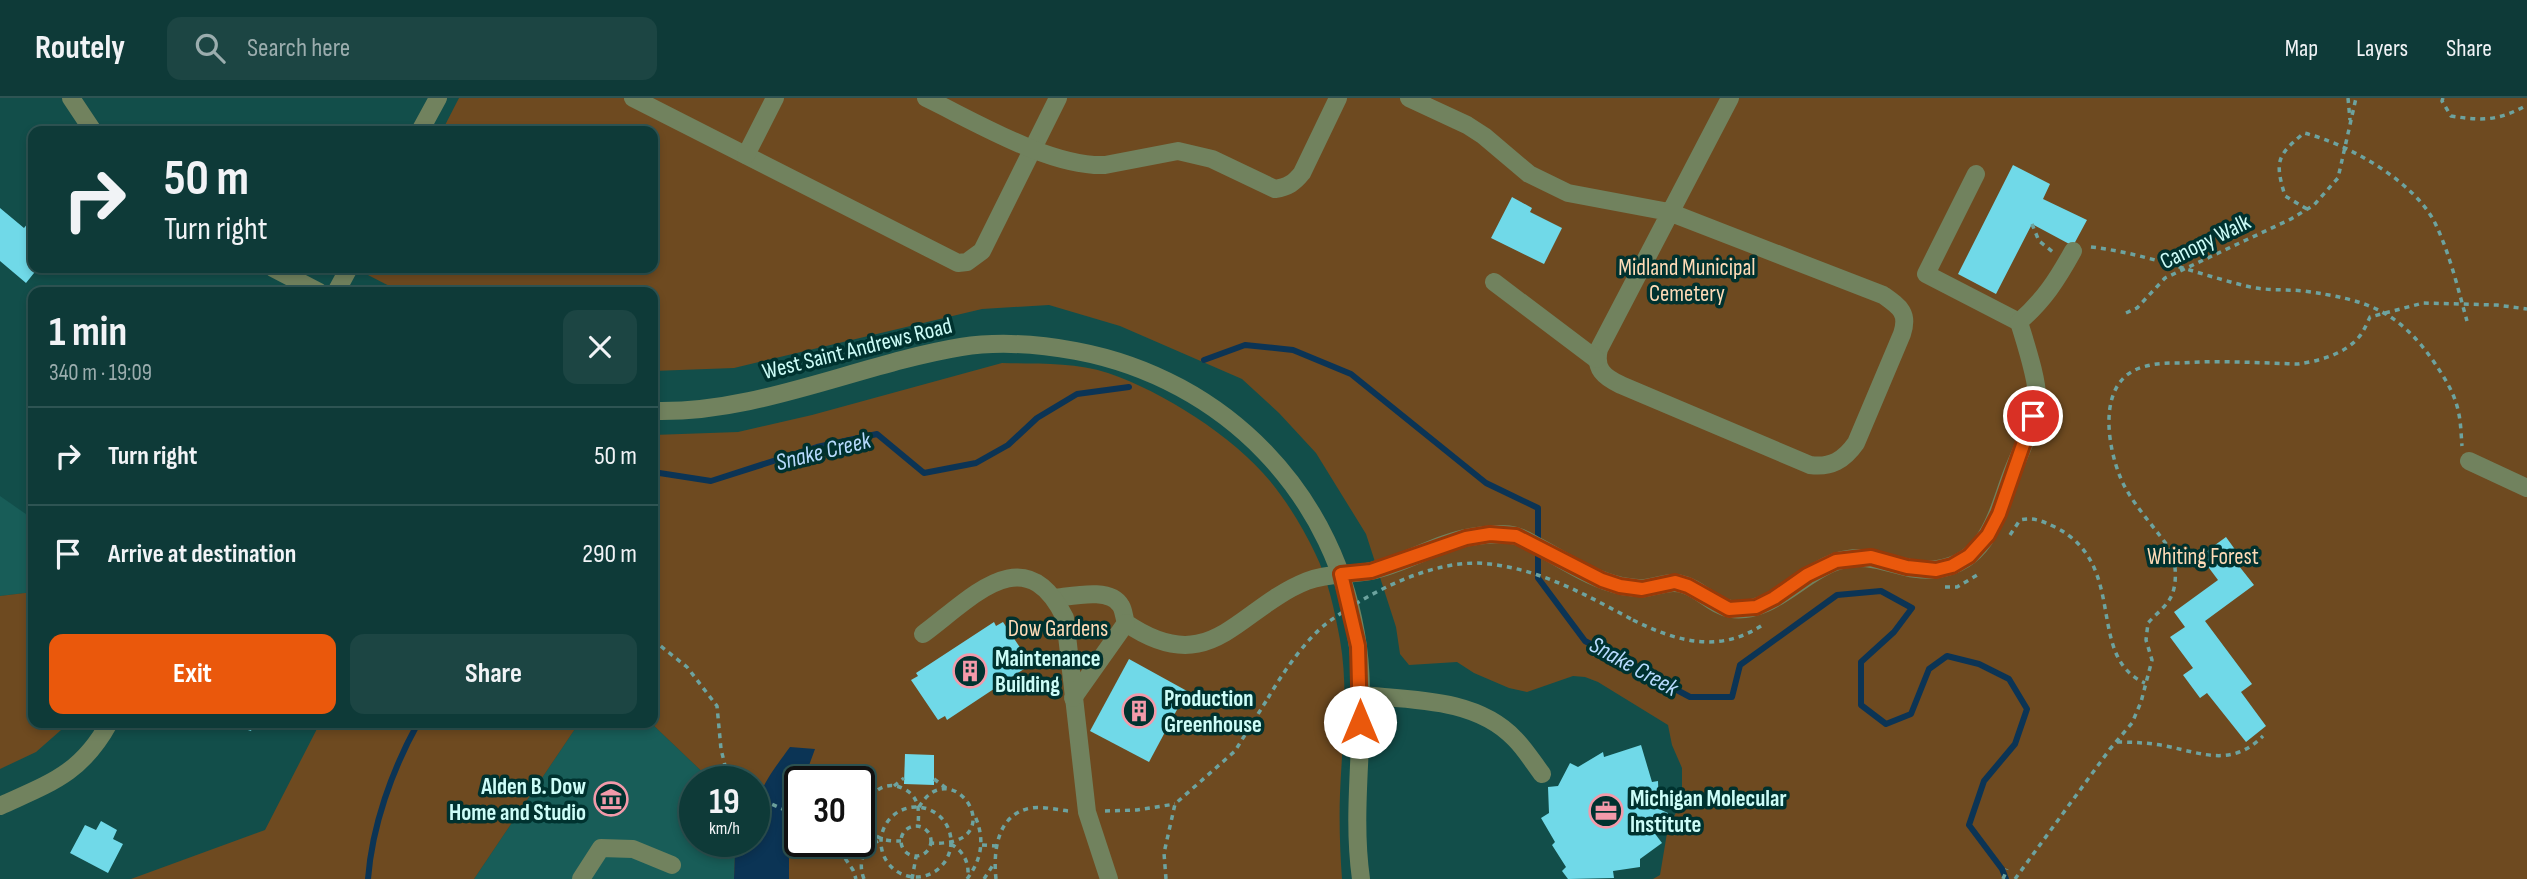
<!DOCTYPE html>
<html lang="en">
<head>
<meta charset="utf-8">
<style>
	:root { --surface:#0e3a38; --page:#1c4543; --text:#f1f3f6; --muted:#9badae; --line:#2e5453; --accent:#ea580c }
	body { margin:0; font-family:"Sofia Sans Condensed",sans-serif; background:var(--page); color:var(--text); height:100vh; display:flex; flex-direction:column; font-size:26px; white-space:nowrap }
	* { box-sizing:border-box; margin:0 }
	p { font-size:23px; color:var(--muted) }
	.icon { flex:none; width:38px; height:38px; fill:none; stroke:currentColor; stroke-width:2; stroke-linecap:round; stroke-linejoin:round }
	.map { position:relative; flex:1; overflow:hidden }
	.panel { position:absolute; left:28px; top:189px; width:630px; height:441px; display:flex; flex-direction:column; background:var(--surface); border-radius:14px; box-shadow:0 4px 10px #0003,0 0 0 2px var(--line) }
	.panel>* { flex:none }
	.hud { position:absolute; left:28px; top:28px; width:630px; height:147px; border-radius:14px; box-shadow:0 4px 10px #0003,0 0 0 2px var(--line); background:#0e3a38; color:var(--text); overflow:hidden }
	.speed { position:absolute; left:679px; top:668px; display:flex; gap:14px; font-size:35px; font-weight:700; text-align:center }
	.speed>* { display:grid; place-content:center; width:91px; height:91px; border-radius:50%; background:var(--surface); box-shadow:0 4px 10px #0003,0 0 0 2px var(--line); line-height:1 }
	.speed small { font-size:18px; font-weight:400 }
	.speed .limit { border:4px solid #111; border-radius:10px; background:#fff; color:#111 }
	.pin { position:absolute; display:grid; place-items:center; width:60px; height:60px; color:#fff; margin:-30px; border:4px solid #fff; border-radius:50%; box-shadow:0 2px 7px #0007 }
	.me { position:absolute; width:77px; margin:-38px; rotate:0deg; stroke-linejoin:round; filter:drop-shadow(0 0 5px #0008) }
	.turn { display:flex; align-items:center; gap:24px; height:147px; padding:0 21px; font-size:32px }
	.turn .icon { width:91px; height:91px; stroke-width:2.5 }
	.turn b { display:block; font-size:49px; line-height:60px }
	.round { display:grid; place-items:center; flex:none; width:74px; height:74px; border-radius:14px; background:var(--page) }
	.headline { display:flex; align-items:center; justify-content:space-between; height:119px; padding:0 21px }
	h1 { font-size:42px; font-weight:700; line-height:52px }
	.primary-button { display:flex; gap:14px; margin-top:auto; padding:14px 21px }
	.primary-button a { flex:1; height:80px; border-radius:14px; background:var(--accent); color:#fff; font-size:28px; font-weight:700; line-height:80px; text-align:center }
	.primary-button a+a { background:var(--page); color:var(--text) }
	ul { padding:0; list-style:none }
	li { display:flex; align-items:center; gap:21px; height:98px; padding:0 21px; border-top:2px solid var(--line) }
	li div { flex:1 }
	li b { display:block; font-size:26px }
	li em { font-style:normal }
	header { display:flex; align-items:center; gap:42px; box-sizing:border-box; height:98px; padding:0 35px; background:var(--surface); border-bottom:2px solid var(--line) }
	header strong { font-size:33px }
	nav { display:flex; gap:38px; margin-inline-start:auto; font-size:24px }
	.search { width:490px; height:63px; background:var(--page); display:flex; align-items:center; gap:18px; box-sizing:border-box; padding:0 24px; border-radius:14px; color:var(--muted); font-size:26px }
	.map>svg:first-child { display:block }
</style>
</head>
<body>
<header>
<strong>Routely</strong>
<div class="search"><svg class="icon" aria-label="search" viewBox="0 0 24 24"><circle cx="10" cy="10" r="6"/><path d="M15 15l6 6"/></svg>Search here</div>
<nav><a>Map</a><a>Layers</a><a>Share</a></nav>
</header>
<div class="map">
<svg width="2527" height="781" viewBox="0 0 2527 781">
	<rect width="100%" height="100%" fill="#124e4a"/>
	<g fill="#185d58">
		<path d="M0,398l33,23v73l-33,4z"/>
		<path d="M579,625h72l62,59h-18v60h46l-6,12 -1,25h-260z"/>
	</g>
	<g fill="#6e4a20" fill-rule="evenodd">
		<path d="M459,0h2068v781h-874l7,-4 8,-48 14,-25v-34l-10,-23 -4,-20 -70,-43 -13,-5 -12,-1 -46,16 -18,-4 -35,-15 -17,-11 -48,3 -9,-11 -4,-27 -30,-93 -50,-81 -37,-40 -37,-34 -122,-53 -71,-21 -67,4 -248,59 -81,3v-79h-252l-33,-17 4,-7h281v-137h-211z"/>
		<path d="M1002,265c35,1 72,-1 106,10 54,18 126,64 162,108 18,22 33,47 45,72 13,26 20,59 25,87 9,51 2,103 0,154 -1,28 0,57 2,85h-608l1,-25 6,-12h13v-60h-41l-62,-59 2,-288 85,-3 74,-17zM800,684h59v60h-59z"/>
		<path d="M33,494v131h36l-33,29 -36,17v-173z"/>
		<path d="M320,625h259l-105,156h-343l134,-49z"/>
	</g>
	<path fill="#0b3455" d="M790,649l25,2 -12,33h-3v13l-11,52v32h-55l1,-25 6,-12h13c0,-48 9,-58 36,-95z"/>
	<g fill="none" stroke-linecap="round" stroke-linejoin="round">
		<g stroke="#0b3455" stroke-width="6">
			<path d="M1204,262l41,-15 48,5 58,24 135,109 52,25v70l47,63 105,56h42l8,-32 97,-70 44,-4 31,17 -18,24 -33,30v43l25,19 25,-10 18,-45 18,-13 32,8 30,15 18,30 -12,35 -31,37 -15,44 33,44 4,10"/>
			<path d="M653,374l58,9 106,-34 60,-13 47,39 52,-10 32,-18 29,-27 40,-24 52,-7"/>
			<path d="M368,781c4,-53 24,-109 50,-156"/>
		</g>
	</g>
	<g fill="#70d9e8">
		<path d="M238,27l12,6h-23l3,-5 6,3z"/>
		<path d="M2013,67l37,19 -7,15 44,21 -14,26 -41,-22 -36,70 -38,-20z"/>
		<path d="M1512,99l20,11 -2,4 32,16 -18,36 -53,-26z"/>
		<path d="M0,110l24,20 9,-11v51h5l-12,15 -26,-22z"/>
		<path d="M2226,439l18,25 -5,4 15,19 -49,36 47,63 -11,8 25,34 -20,16 -39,-49 -7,5 -17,-23 10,-7 -23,-31 15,-10 -11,-15 44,-32 -18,-24z"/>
		<path d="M994,524l2,4 7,-4 26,39 -7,5 2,3 -77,51 -2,-4 -7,4 -27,-40 7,-4 -2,-3z"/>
		<path d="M1129,561l58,32 -38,71 -59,-31z"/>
		<path d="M226,625h28l-3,8z"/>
		<path d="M1641,647l11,37 6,-1 1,28 9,4 -12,22 6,8 -22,16v8l-27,4 1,7 -46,1 -6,-8 4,-4 -14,-22 3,-3 -14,-24 8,-5 -1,-26 10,-1 12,-23 8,4 25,-15 1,5z"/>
		<path d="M905,656l29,1v30l-30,-1z"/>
		<path d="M101,723l16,9 -4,9 10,5 -15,29 -38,-20 15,-28 11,5z"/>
	</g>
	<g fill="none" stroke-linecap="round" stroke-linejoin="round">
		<g stroke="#6da39f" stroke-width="3.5" stroke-dasharray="5 5" stroke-linecap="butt">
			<path d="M2348,0l2,22"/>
			<path d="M2443,0l-1,3 9,15c32,5 47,5 76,-11"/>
			<path d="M2307,111l-22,-13c-10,-34 -9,-40 19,-63 44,11 110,48 131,90 15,31 23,66 32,98"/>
			<path d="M2032,126l7,17 14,11"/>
			<path d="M2091,149c53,6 103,26 155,39 19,5 38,3 58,5 62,9 93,18 130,71 10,15 20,30 24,48 3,12 3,24 4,36"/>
			<path d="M2126,215l11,-5 28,-30 126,-59 23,-14 24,-27 18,-80"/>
			<path d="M2010,437l10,-15c14,-3 22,1 35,7 75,38 29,129 90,156"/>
			<path d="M1945,489h12l22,-13"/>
			<path d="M1633,522c45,22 87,34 131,4"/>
			<path d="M653,542l34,27 30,39 4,43 7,29 5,4"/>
			<path d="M2117,644c17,0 33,1 49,4 38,8 66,21 97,-10"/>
			<path d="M934,681l12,9"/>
			<path d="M894,688l10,-8"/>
			<path d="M754,698l46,21"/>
			<path d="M919,709c34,-58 96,41 12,36"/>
			<circle cx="916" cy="744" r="35"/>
			<path d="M1105,713l32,-1 38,-6"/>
			<circle cx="916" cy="743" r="15"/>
			<path d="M901,743c-6,0 -15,0 -21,-3 -32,-15 -8,-66 24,-49 16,8 15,22 14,37"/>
			<path d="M834,744l19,28 3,9"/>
			<path d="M951,746c13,8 18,18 17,33"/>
			<path d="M982,747l15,1"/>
			<path d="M867,748l2,-7 -2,-12"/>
			<path d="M864,781c-7,-18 0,-32 18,-40"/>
			<path d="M912,781l4,-22"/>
			<path d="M967,781c15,-20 18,-40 8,-63"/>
			<path d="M984,781l9,-14"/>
			<path d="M996,781c-3,-28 1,-65 35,-71 11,-2 27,2 38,3"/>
			<path d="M1166,781l-2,-26 11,-49 60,-53 33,-53"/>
			<path d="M2003,781l4,-10"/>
			<path d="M2015,781l95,-130 22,-26 9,-21 11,-42 -6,-20 2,-17c6,-7 14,-13 19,-20 11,-13 9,-34 6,-49 -16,-25 -40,-48 -52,-75 -14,-33 -25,-99 22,-112 12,-4 25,-4 38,-4 39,-3 78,0 117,1 21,-3 47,-10 61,-27 5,-6 8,-14 11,-20l53,-14 74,2 30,4"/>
		</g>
		<g stroke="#71825e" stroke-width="18">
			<path d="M71,0l22,33"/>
			<path d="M633,0l325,165 9,-1 15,-11 76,-153"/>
			<path d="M926,0c50,24 124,69 179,67l73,-14 34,8 63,30c13,-2 19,-6 27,-16l36,-75"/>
			<path d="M1409,0l58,27 17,11 45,38 39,19 101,19 214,83c17,12 26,18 19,39l-46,109c-12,17 -25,25 -46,22l-189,-80c-17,-8 -27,-16 -22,-36l131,-251"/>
			<path d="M420,33l18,-33"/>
			<path d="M746,57l29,-57"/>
			<path d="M1976,76l-50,100 93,48"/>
			<path d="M273,170l46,24"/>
			<path d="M1494,184l102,77"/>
			<path d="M336,194l13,-24"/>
			<path d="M653,313c104,3 206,-47 308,-64 38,-6 77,-3 115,4 149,28 262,144 282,296 10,77 -8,155 3,232"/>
			<path d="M2469,363l58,27"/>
			<path d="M1055,500c18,-2 56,-11 66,8 3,5 3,12 5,17 85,58 111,-14 181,-42 21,-8 43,-6 64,-10 34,-7 65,-28 99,-34 14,-2 32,-5 46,-1 8,2 15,7 21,10 27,14 55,34 85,40 7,1 16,3 23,2 14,-2 25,-8 40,-3 16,5 29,21 46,24 39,6 70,-35 104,-47 41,-14 67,13 103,7 51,-8 59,-57 74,-96 9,-23 21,-46 25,-71 2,-19 -12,-60 -18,-80 25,-22 38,-42 54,-71"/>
			<path d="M923,536c49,-36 102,-98 142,-16l22,194 22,67"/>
			<path d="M1360,597c52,5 117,3 155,44 10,10 18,23 27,35"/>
			<path d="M1073,600l53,-75"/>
			<path d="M0,708c50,-23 81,-32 109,-83"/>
			<path d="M581,781l20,-31 32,1 39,16"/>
		</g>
		<path stroke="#6da39f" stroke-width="3.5" stroke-dasharray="5 5" stroke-linecap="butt" d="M1268,600c14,-24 37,-58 59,-75 42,-31 109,-66 163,-59 52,6 98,32 143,56"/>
	</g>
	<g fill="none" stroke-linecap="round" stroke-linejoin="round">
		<defs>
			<path id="route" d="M1360,624l-2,-76 -17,-72 30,-3 95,-33 24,-4 26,2 86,44 18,6 22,3 33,-7 13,4 41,23 27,-2 18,-9 33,-23 29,-14 35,-4 36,10 29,3 16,-4 17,-10 19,-21 11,-21 34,-98"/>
		</defs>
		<use href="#route" stroke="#983908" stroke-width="18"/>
		<use href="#route" stroke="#ea580c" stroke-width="12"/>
	</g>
	<defs>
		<symbol id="building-ring" viewBox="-11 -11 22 22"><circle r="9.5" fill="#00322f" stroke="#f39aaa" stroke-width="1.5"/><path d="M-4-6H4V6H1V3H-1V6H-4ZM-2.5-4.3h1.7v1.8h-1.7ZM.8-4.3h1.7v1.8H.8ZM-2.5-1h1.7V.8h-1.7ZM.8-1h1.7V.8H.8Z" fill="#f39aaa"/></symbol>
		<symbol id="museum-ring" viewBox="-11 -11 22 22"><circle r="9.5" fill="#00322f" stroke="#f39aaa" stroke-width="1.5"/><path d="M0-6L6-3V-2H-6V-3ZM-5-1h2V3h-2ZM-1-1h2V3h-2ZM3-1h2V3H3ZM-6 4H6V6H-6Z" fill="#f39aaa"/></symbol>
		<symbol id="office-ring" viewBox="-11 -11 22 22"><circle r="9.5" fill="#00322f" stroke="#f39aaa" stroke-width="1.5"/><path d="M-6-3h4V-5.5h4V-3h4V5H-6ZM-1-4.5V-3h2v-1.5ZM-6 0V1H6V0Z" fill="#f39aaa"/></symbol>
	</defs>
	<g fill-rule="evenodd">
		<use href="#building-ring" x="951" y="554" width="38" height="38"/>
		<use href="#building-ring" x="1120" y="594" width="38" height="38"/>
		<use href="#museum-ring" x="592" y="682" width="38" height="38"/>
		<use href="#office-ring" x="1587" y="694" width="38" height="38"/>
	</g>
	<g text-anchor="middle" stroke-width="7" stroke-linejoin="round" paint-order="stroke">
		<g font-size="23" fill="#cdfdf8" stroke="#00322f">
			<text transform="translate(2205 143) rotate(-26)" y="8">Canopy Walk</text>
			<text transform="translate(857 250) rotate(-14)" y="8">West Saint Andrews Road</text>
		</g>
		<g font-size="23" fill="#fedbb7" stroke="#00322f">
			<text x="1687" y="177">Midland Municipal<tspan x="1687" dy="26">Cemetery</tspan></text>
			<text x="2203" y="466">Whiting Forest</text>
			<text x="1058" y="538">Dow Gardens</text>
		</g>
		<g font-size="23" font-weight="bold" fill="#cdfdf8" stroke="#00322f" text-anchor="start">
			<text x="995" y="568">Maintenance<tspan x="995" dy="26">Building</tspan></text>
			<text x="1164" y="608">Production<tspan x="1164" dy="26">Greenhouse</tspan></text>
			<text x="586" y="696" text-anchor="end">Alden B. Dow<tspan x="586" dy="26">Home and Studio</tspan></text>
			<text x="1630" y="708">Michigan Molecular<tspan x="1630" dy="26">Institute</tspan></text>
		</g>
		<g font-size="24" font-style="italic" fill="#b7dbfe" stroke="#00322f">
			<text transform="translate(823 353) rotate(-14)" y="8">Snake Creek</text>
			<text transform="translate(1634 568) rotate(29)" y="8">Snake Creek</text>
		</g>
	</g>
</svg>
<div class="speed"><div>19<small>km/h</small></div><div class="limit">30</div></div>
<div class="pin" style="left:2033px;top:318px;background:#d93025"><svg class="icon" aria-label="arrive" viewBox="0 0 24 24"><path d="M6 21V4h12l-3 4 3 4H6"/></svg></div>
<svg class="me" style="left:1360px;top:624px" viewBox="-20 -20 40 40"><circle r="19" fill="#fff"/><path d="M0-13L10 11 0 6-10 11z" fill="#ea580c"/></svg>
<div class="hud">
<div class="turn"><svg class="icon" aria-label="right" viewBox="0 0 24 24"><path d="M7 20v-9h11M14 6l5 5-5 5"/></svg><div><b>50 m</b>Turn right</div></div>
</div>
<section class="panel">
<div class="headline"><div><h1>1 min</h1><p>340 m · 19:09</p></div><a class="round"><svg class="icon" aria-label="close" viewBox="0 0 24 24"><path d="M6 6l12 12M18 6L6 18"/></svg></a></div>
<ul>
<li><svg class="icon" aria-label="right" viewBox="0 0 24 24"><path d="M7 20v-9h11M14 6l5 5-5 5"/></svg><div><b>Turn right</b></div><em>50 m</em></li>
<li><svg class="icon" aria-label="arrive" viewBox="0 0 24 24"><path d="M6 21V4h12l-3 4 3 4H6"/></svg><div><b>Arrive at destination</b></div><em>290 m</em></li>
</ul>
<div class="primary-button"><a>Exit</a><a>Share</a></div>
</section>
</div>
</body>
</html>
